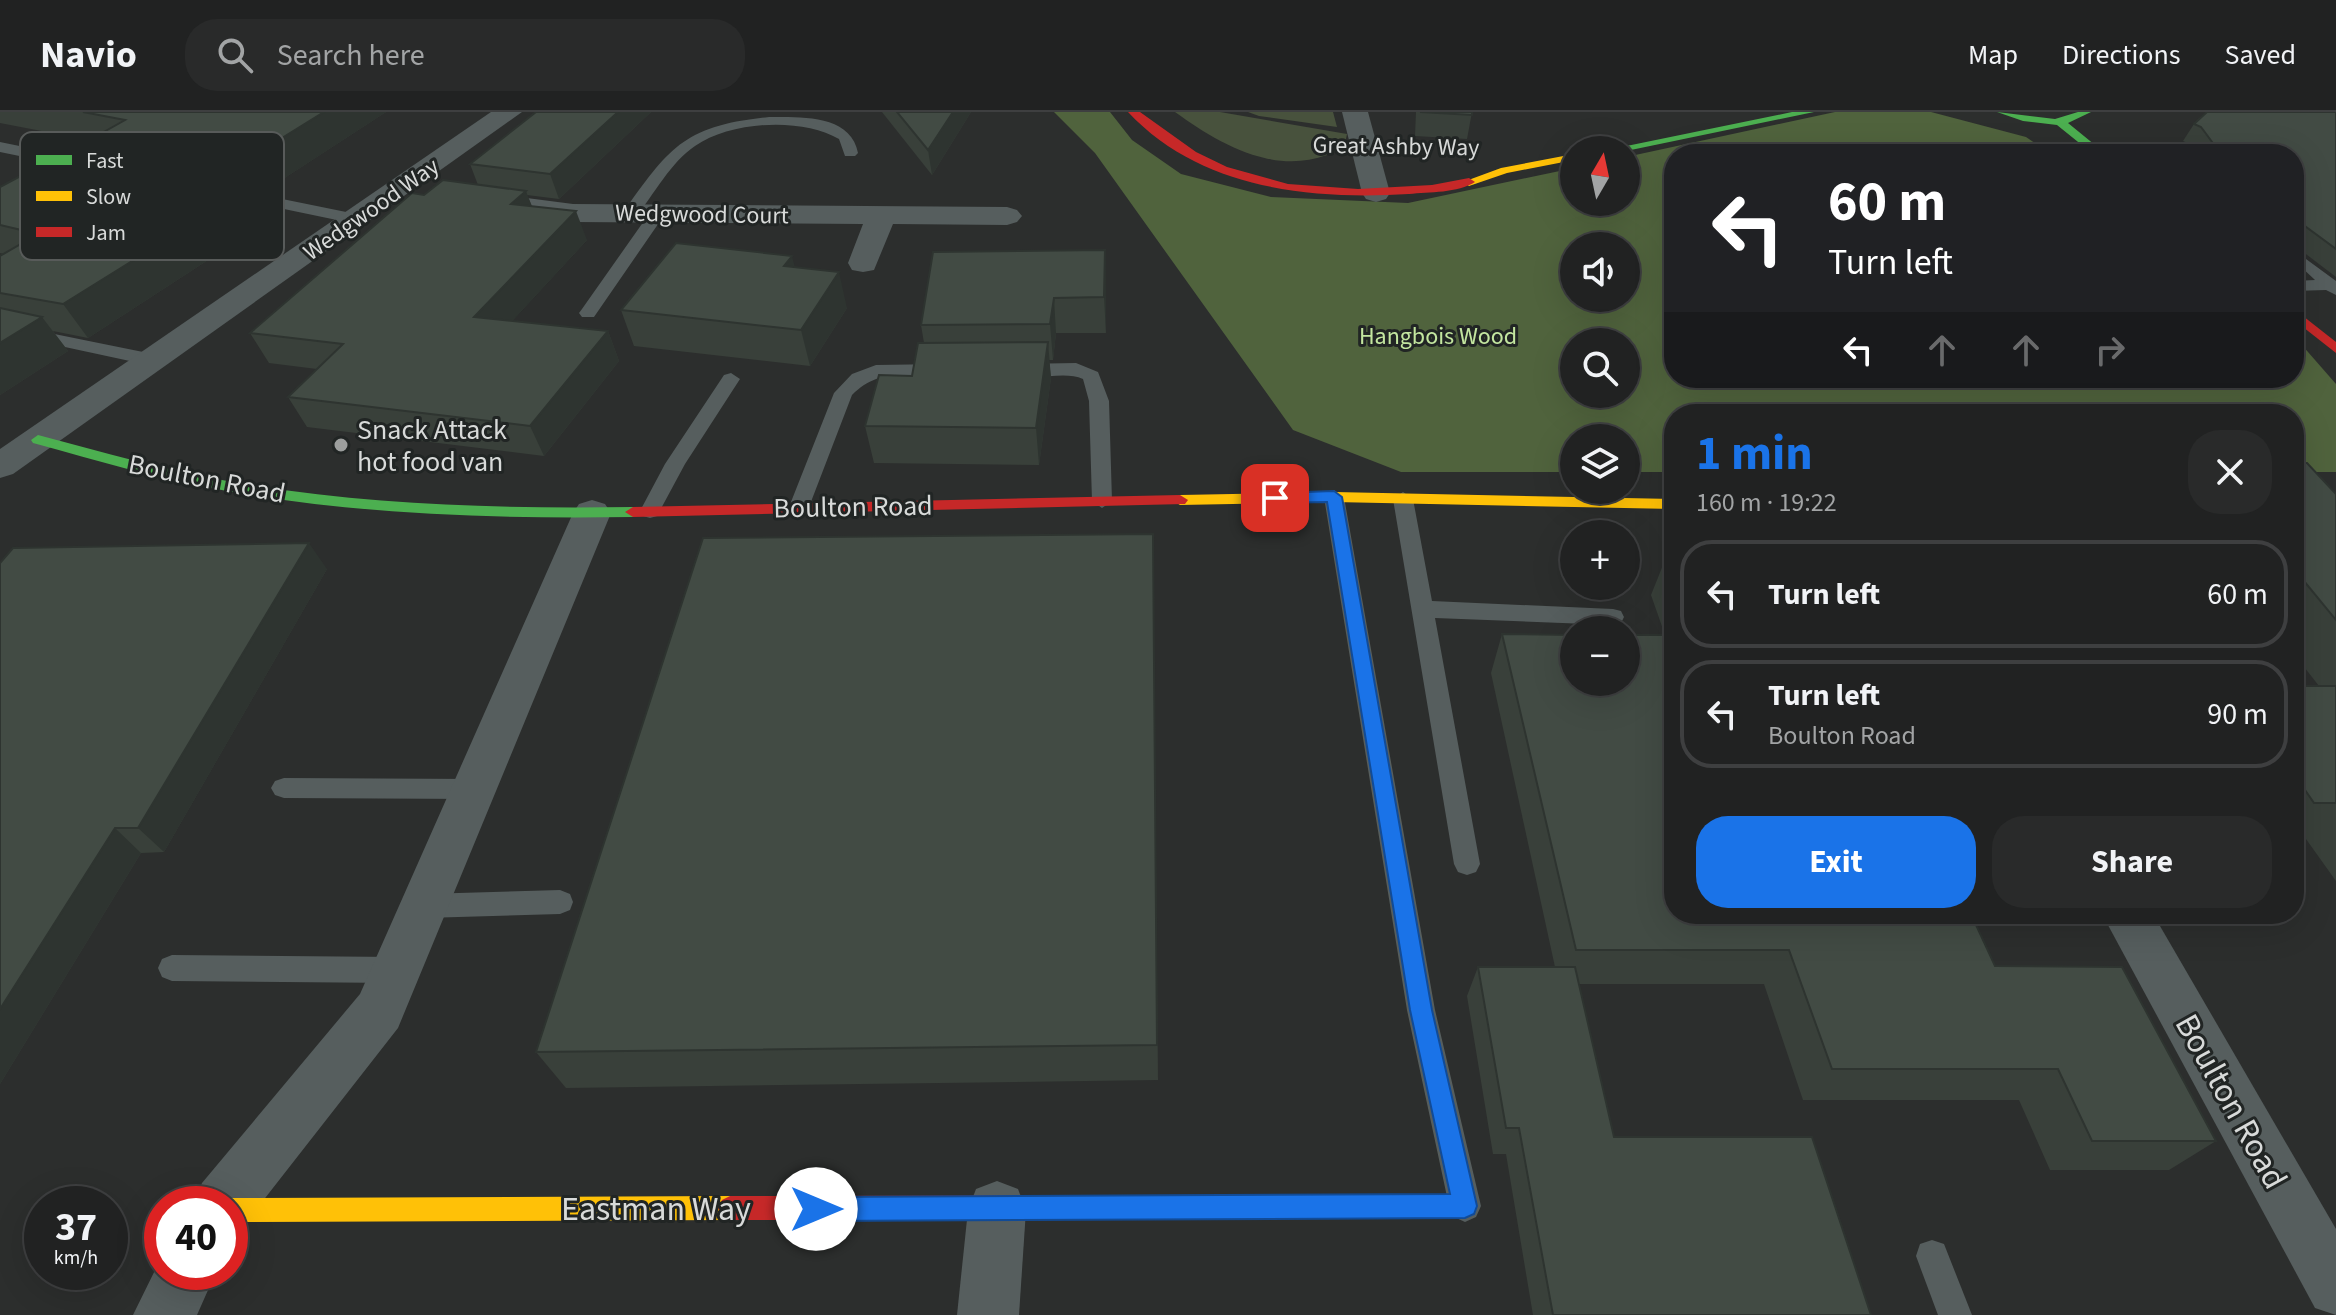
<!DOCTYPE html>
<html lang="en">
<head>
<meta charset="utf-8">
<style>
	:root { --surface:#212222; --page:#292a2a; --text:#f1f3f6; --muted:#a2a4a5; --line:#3e3f40; --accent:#1a73e8 }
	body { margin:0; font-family:"Source Sans 3",sans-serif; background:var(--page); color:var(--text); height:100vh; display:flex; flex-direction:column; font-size:30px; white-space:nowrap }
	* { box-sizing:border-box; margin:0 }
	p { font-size:26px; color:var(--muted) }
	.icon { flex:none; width:44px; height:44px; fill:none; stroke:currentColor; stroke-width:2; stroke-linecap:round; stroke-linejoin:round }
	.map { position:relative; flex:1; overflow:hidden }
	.drawer { position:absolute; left:1664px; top:292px; width:640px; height:520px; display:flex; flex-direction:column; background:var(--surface); border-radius:32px; box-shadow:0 8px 32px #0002,0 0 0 2px var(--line) }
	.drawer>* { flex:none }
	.guide { position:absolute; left:1664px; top:32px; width:640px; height:244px; border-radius:32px; box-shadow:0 8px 32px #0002,0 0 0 2px var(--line); background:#202124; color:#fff; overflow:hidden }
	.needle { width:52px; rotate:9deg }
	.buttons { position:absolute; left:1560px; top:24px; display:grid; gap:16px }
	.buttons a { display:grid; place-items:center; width:80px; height:80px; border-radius:50%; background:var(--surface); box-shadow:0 8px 32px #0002,0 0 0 2px var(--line); font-size:40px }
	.speed { position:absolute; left:24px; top:1074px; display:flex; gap:16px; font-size:40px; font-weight:700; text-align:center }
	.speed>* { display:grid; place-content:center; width:104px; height:104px; border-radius:50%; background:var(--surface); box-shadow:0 8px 32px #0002,0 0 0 2px var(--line); line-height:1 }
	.speed small { font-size:20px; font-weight:400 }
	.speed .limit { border:12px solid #d22; background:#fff; color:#111 }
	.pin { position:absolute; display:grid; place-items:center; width:68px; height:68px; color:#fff; margin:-34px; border-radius:16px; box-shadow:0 4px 12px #0006 }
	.me { position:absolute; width:88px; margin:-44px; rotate:90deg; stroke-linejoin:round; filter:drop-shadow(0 0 6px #0008) }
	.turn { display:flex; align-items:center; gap:28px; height:168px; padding:0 32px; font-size:36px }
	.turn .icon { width:104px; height:104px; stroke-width:2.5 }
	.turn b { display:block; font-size:56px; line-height:68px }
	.lanes { display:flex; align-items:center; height:76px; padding:0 32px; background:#0003; justify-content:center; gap:40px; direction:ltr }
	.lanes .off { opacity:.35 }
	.round { display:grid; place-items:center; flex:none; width:84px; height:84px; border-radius:32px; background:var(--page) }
	.overview { display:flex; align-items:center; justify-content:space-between; height:136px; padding:0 32px }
	h1 { font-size:48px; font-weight:700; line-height:60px; color:var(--accent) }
	.button { display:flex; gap:16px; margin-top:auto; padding:16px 32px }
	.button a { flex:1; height:92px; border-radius:32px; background:var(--accent); color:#fff; font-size:32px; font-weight:700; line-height:92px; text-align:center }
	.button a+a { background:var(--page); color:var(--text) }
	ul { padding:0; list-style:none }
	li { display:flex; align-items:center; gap:24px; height:108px; margin:0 16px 12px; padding:0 16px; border:4px solid var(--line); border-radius:32px }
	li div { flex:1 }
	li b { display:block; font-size:30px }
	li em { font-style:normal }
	header { display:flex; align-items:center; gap:48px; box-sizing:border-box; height:112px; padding:0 40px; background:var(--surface); border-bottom:2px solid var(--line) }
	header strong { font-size:38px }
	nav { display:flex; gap:44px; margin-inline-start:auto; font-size:28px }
	.search { width:560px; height:72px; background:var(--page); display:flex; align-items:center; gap:20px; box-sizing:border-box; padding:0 28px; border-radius:32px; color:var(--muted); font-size:30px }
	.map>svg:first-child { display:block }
</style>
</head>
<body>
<header>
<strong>Navio</strong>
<div class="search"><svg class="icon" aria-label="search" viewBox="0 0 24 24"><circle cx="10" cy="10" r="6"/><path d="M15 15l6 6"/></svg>Search here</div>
<nav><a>Map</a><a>Directions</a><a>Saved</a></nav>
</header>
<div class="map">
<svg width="2336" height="1203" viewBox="0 0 2336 1203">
	<rect width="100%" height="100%" fill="#2c2e2d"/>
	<g fill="#48523d">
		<path d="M1175,0h45l127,22c-2,13 -9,17 -20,21 -55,20 -109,-12 -152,-43z"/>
		<path d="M1248,0h85l4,15 -78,-11z"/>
	</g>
	<path fill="#50633d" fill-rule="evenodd" d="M1054,0h56l22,28 49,34 90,23 137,6 166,-35v34h52v-45l209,-45h96l95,25 25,17h-377v224h620v-42l42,48v88h-42v-58h-620v58h-48v-34h-52v34h-173l-108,-42 -198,-277zM1574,134h52v52h-52zM1574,230h52v52h-52z"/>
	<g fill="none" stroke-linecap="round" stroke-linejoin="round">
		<g fill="#565e5e" fill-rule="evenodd">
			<path d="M769,5c31,0 82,-3 89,36l-3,3h-10l-6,-17c-37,-22 -108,-18 -144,7 -24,16 -41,48 -59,71h-12l-2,-3c48,-67 61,-88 147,-97z"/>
			<path d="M0,30l83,17 8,5 -8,5 -83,-17z"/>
			<path d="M2183,32l5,2 6,8h-16l-3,-5z"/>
			<path d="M209,72l147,30 8,5 -8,5 -153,-32 -2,-3z"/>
			<path d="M657,97l8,5 -71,103h-12l-3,-4 3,-4 69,-98z"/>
			<path d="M2306,147l30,22v14l-10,-5 -32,1v-10l21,-1 -17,-16z"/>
			<path d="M0,211l153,31 9,6 -9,6 -153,-33z"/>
			<path d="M1076,251l22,9 11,29 3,100 -10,7 -10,-7 -3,-100 -6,-22c-21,-10 -56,6 -72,-9l9,-6z"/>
			<path d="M943,252l7,2 2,4 -2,4c-40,10 -64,-12 -98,21l-43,112 -10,7 -7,-2 -3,-5 45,-114 18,-19 24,-9z"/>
			<path d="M731,261l9,6 -55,85 -28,52 -7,2 -7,-2 -3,-5 25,-47 59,-89z"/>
			<path d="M1334,378l10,7 91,513 46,196 -5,11 -11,5 -11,-5 -5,-11 -42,-196 -83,-513z"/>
			<path d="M1403,380l10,7 19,102 181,8 8,2 3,6 -3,6 -8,2 -178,-7 45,246 -4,8 -9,3 -9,-3 -4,-8 -61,-365z"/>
			<path d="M284,666l190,1 9,3 4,7 -4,7 -9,3 -190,-1 -9,-3 -4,-7 4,-7z"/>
			<path d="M560,778l10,4 3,8 -3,8 -10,4 -136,4 -10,-4 -4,-8 4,-8 10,-4z"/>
			<path d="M172,843l225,2 10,4 4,9 -4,9 -10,4 -225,-2 -10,-4 -4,-9 4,-9z"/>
			<path d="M1932,1128l12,4 28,71h-34l-22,-59 4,-12z"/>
		</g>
		<g fill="#565e5e" fill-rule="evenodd">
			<path d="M491,0h31l-509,362 -13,4v-29z"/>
			<path d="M1342,0h26l22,81 -4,6 -10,3 -10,-3 -4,-6z"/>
			<path d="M519,85l54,7 434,3 10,3 5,6 -5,6 -10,3 -114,-1 -19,46 -11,2 -11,-2 -4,-7 15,-39 -290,-2 -64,-10 -5,-6 5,-6z"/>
			<path d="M592,388l13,4 6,9 -213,515 -154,197 -14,5v-26h-36l8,-21 158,-189 213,-481 6,-9z"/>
			<path d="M2102,802h51l183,315v86l-21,-7z"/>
			<path d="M997,1069l21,8 8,21 -7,105h-62l11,-105 8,-21z"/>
			<path d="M162,1144v16h54l-19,43h-64z"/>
		</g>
		<g fill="#4caf50" fill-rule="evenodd">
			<path d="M1792,0h22l-188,39 -19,-1z"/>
			<path d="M1997,0l58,7 23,-7h13l-23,11 38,31h-13l-36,-29 -34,-4z"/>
			<path d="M38,323c65,17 129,36 195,47 131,23 267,27 400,25l8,5 -8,5c-133,2 -269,-2 -400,-25 -68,-11 -134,-31 -200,-49l-2,-3z"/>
		</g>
		<g fill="#ffc107" fill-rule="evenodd">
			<path d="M1574,42v6l-67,13 -38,13 -6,-4 38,-14z"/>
			<path d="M1334,380l340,7v10l-340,-7 -154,3 -8,-5 8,-5z"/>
			<path d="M1465,1082l8,4 4,8 -4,8 -8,4 -237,1 -8,-4 -4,-8 4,-8 8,-4z"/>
			<path d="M730,1084l8,4 4,8 -4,8 -8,4 -500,2v-18h-9l9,-6z"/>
		</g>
		<g fill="#c62828" fill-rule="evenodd">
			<path d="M1128,0h12l56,40 31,15 61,17 70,5 74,-4 37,-7 6,4c-17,11 -46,10 -66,12 -99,6 -209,-5 -281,-82z"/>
			<path d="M2294,197l42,33v11l-42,-33z"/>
			<path d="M1180,383l8,5 -3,4 -552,13 -8,-5 8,-5z"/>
			<path d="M1228,1083l8,4 4,8 -4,8 -8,4 -498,1 -8,-4 -4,-8 4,-8 8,-4z"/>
		</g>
	</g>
	<g fill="#39403a">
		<path d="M0,0h386l-123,80 -30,-6 11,18 -51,33 15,23 -120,78 -35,-7 15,20 -68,44v-139l4,-2 -4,-1v-66l113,-37 -4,-6 -109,-21z"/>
		<path d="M536,0h115l-92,87 -32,-4 5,11 55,34 -75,81 96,10 11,30 -75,95 -237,-29 -19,-30 29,-28 -48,-6 -19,-30 174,-138 54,-10 -8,-21z"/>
		<path d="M882,0h89l-39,63z"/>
		<path d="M1416,0h56l-5,27 -52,-3z"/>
		<path d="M2336,0v165l-42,-32v-91h-96l-8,-10 -7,-3 11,-17z"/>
		<path d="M1105,138l1,83h-50l-3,27h-4l2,18 -12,87 -165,-2 -9,-37 47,-50 12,-33 -3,-18z"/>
		<path d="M795,156l52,40 -37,58 -176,-20 -13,-36z"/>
		<path d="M2294,351l42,31v387l-30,-42h-12v-153h25l-25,-32z"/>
		<path d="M1153,422l5,546 -592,8 -30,-36z"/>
		<path d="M1667,443h7v359l321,52 221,175 -47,29h-119l-31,-70h-216l-39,-116h-185l35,153 257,178h-338l-27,-161h-13l-26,-158 11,-29h77l-64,-294 11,-39 163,1 -14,-40z"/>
		<path d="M0,451l327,6 -163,283 -23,1 -141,231z"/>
	</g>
	<g fill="#2e3430">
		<path d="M324,0h62l-123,80 -18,-31z"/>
		<path d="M618,0h33l-92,87 -9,-25z"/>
		<path d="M953,0h18l-39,63 -4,-25z"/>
		<path d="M225,60l19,32 -51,33 15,23 -120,78 -25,-34 86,-85z"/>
		<path d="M526,79l11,29 -26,-16z"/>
		<path d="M576,99l11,29 -99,107 -14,-30z"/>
		<path d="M1105,138l1,36v47l-2,-36z"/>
		<path d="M792,144l9,35 -17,-25z"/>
		<path d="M839,160l8,36 -37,58 -9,-36z"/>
		<path d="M1054,186l2,35 -3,27 -3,-36z"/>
		<path d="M42,205l26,34 -68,44v-52z"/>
		<path d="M608,219l11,30 -75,95 -14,-30z"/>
		<path d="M1048,230l3,36 -12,87 -3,-37z"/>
		<path d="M309,431l18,26 -163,283 -26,-24z"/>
		<path d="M115,716l26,25 -141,231v-75z"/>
	</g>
	<g fill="#424b44" stroke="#2e3430" stroke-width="2">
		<path d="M83,0h241l-79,49 -143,-28 23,-13z"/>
		<path d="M536,0h82l-68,62 -80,-10z"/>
		<path d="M897,0h56l-25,38z"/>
		<path d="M1420,0h52v3z"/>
		<path d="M2207,0h129v137l-42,-31v-4h4l-4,-3v-57h-73l-20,-27 -7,-3z"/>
		<path d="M80,32l145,28 -76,47 38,8 -124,77 -63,-11v-37l38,-22 -38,-9v-38z"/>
		<path d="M443,68l83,11 -15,13 65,7 -102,106 134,14 -78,95 -242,-29 55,-53 -93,-11 162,-140 12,2z"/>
		<path d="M676,131l116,13 -8,10 55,6 -38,58 -180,-20z"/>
		<path d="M1105,138l-1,47 -50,1 -4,26 -129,1 12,-73z"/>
		<path d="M0,196l42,9 -42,26z"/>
		<path d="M1048,230l-12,86 -171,-2 14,-51 33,1 6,-33z"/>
		<path d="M2294,351h13l29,31v126l-32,-39h-10z"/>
		<path d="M1153,422l4,511 -621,7 167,-514z"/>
		<path d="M309,431l-171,285h-23l-115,181v-446l13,-15z"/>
		<path d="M1667,443h7v18z"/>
		<path d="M1502,522l72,1v47h52v-47h48v279h297l24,52 127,1 94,174h-124l-34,-72h-226l-43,-119h-213z"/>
		<path d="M2294,574h42v117h-22l-20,-29z"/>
		<path d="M1478,855h97l39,170h198l59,178h-318l-34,-187h-13z"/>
	</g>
	<path fill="#1a73e8" stroke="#114b97" stroke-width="2" d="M1334,379l8,6 90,513 45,196 -3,8 -9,4 -649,3 -8,-4 -4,-8 4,-9 8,-3 634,-3 -40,-184 -83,-508 -52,1 -8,-5 8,-5z"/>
	<circle fill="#9c9e9d" stroke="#212524" stroke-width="3" cx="341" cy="333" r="8"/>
	<g text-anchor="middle" stroke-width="6" stroke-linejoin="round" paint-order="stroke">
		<g font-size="24" fill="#d8dad9" stroke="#212524">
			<text transform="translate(1396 34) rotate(1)" y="8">Great Ashby Way</text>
			<text transform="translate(371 97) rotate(-35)" y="8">Wedgwood Way</text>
			<text transform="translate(702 102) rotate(1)" y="8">Wedgwood Court</text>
		</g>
		<g font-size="24" fill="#c3e69f" stroke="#212524">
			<text x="1438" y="232">Hangbois Wood</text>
		</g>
		<g font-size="28" fill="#d8dad9" stroke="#212524" text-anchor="start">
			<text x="357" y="327">Snack Attack<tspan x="357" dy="32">hot food van</tspan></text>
		</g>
		<g font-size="28" fill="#d8dad9" stroke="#212524">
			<text transform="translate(207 366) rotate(11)" y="10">Boulton Road</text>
			<text transform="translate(853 394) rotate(-1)" y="10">Boulton Road</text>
		</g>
		<g font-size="34" fill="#d8dad9" stroke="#212524">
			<text transform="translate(2232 989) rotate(61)" y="12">Boulton Road</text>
			<text x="656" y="1108">Eastman Way</text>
		</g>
	</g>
	<rect x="20" y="20" width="264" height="128" rx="12" fill="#212524" stroke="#585b5a" stroke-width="2"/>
	<rect x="36" y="43" width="36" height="10" fill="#4caf50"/>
	<rect x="36" y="79" width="36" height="10" fill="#ffc107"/>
	<rect x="36" y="115" width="36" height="10" fill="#c62828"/>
	<g font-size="22" fill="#d8dad9">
		<text x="86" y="56">Fast</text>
		<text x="86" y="92">Slow</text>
		<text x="86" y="128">Jam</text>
	</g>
</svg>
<div class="buttons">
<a><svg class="needle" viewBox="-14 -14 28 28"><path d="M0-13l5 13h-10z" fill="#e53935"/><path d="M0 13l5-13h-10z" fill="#a2a4a5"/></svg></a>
<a><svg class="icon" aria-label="sound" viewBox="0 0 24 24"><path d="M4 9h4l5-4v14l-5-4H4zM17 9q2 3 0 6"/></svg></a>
<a><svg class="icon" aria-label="search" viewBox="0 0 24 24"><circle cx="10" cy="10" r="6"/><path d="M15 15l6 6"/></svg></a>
<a><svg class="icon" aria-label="layers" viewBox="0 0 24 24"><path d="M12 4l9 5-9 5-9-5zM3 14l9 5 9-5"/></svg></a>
<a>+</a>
<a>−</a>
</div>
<div class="speed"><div>37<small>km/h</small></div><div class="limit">40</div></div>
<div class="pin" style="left:1275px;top:386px;background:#d93025"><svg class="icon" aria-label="arrive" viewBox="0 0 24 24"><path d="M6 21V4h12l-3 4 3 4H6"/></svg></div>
<svg class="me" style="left:816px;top:1097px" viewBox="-20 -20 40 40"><circle r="19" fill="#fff"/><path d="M0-13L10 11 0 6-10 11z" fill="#1a73e8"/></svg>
<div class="guide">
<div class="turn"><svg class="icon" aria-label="left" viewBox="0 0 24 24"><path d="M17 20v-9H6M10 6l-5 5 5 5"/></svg><div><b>60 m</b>Turn left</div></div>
<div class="lanes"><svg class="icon" aria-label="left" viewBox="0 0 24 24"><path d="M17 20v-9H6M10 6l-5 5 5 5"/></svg><svg class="icon off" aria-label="ahead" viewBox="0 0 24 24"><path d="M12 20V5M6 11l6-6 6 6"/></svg><svg class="icon off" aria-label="ahead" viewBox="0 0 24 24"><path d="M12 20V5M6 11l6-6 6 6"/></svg><svg class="icon off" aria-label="right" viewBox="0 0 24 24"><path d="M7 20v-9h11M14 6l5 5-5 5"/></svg></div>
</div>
<section class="drawer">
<div class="overview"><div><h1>1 min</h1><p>160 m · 19:22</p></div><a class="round"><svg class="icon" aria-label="close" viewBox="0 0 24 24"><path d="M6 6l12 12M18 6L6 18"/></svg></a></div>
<ul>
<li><svg class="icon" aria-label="left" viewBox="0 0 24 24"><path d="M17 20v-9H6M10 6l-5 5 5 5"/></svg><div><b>Turn left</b></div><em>60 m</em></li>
<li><svg class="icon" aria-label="left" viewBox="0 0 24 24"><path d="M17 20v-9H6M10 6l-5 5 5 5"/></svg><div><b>Turn left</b><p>Boulton Road</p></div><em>90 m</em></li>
</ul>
<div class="button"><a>Exit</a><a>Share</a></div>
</section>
</div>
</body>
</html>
